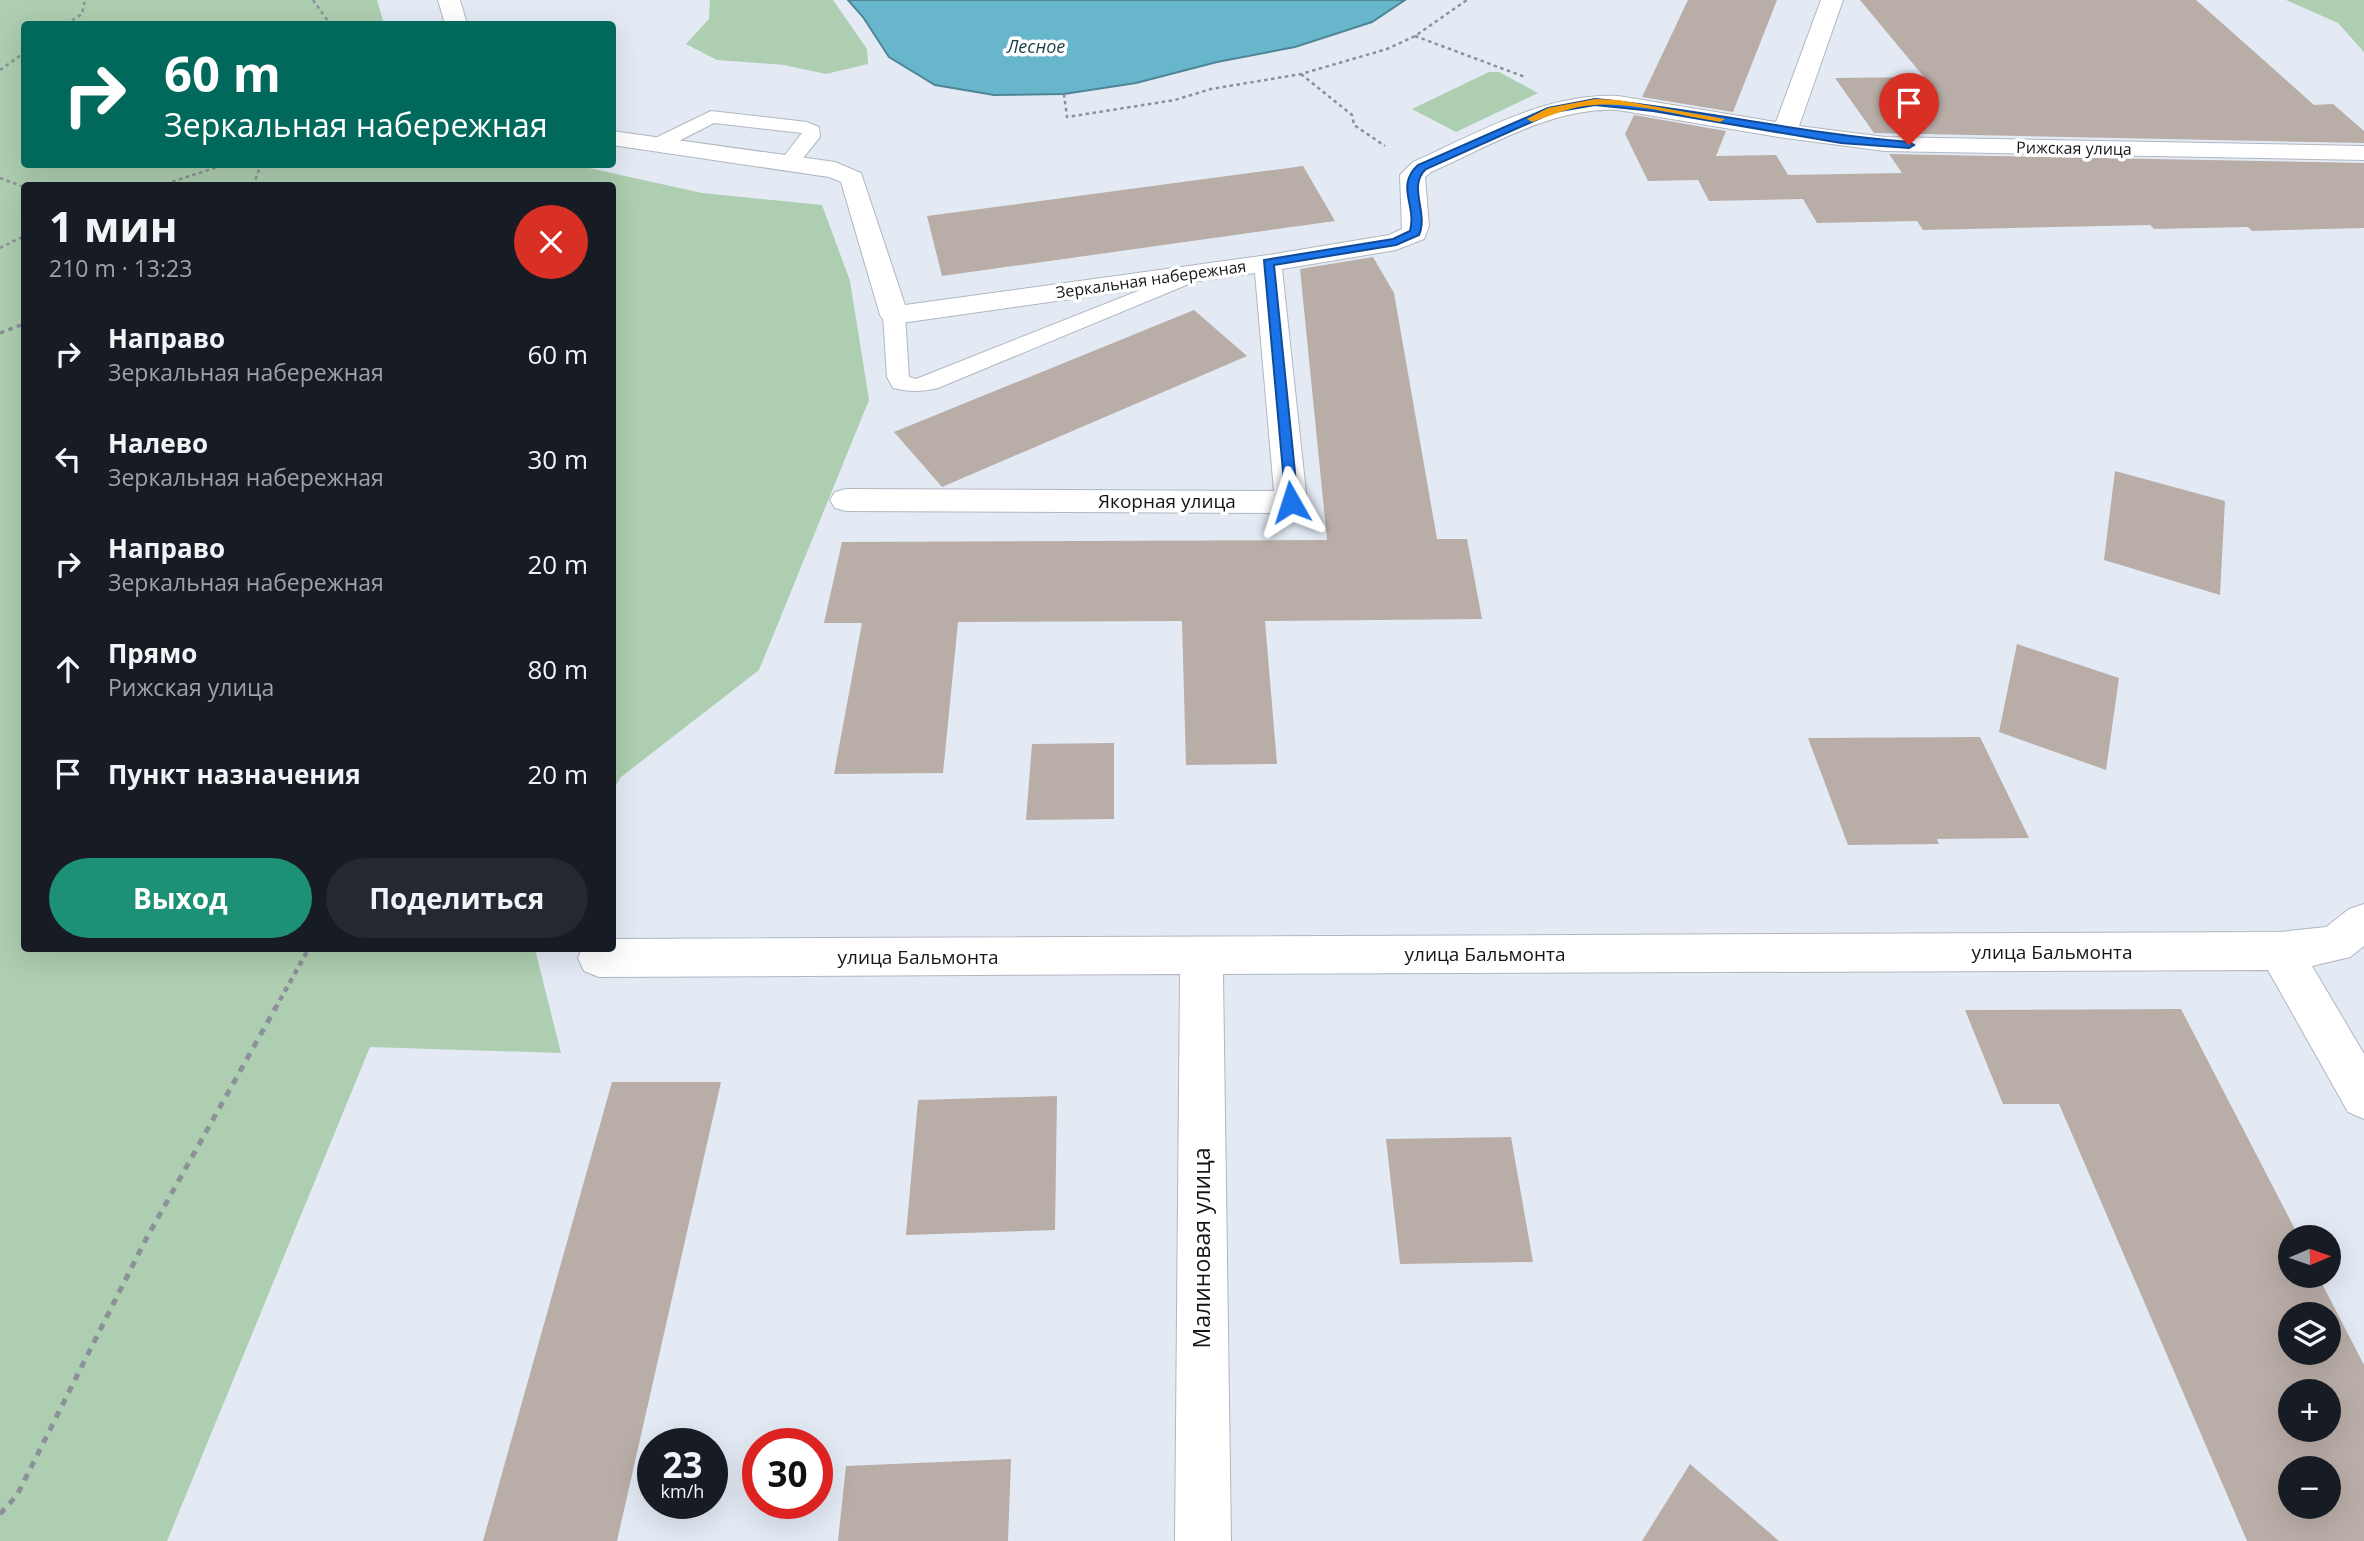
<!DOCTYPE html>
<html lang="ru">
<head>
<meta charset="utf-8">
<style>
	:root { --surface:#171b24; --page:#242831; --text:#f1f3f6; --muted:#9ea1a6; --accent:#1d9175 }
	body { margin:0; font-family:"Open Sans",sans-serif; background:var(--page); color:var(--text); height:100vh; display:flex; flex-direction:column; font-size:26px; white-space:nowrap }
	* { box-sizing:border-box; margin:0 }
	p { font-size:23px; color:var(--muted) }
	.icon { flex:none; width:38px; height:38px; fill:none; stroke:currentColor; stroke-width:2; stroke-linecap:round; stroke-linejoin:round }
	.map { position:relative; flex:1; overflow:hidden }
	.sheet { position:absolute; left:21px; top:182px; width:595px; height:770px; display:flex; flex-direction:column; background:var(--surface); border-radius:7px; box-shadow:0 7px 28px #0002 }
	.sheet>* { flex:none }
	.top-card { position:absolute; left:21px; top:21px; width:595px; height:147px; border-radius:7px; box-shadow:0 7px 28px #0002; background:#00695c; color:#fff; overflow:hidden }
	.needle { width:46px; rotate:88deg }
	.buttons { position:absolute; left:2278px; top:1225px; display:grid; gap:14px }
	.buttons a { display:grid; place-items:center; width:63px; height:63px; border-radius:50%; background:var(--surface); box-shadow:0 7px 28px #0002; font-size:35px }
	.speed { position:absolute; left:637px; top:1428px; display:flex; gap:14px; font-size:35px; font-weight:700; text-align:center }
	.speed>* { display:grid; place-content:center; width:91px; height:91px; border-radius:50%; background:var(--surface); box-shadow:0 7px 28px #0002; line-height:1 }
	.speed small { font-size:18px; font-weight:400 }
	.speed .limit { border:10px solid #d22; background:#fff; color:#111 }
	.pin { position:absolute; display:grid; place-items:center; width:60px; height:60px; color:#fff; margin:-72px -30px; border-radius:50% 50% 50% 0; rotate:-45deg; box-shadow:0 0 7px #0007 }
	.pin .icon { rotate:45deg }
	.me { position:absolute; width:77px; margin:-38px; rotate:354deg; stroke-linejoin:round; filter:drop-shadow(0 0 5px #0008) }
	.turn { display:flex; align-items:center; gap:24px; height:147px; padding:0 28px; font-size:32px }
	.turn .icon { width:91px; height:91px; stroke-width:2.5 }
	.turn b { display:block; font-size:49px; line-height:60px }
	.round { display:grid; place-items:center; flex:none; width:74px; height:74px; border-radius:37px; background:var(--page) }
	.overview { display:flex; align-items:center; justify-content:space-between; height:119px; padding:0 28px }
	h1 { font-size:42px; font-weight:700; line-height:52px }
	.action { display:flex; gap:14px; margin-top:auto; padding:14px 28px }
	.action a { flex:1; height:80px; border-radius:42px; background:var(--accent); color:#fff; font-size:28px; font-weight:700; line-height:80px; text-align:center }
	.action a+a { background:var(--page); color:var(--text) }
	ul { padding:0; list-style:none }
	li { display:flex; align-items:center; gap:21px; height:105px; padding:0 28px }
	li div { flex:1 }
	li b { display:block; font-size:26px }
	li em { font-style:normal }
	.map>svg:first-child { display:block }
</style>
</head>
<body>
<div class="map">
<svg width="2364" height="1541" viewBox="0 0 2364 1541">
	<rect width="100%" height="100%" fill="#e3eaf4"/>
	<g fill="#adceb0">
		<path d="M0,0h377l7,24h-360v140h547l131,29 120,12 28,76 19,119 -110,270 -138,107 -8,13 -1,-604h-588v762l511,1 26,104 -191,-6 -203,494h-167z"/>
		<path d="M710,0h123l34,49 1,15 -42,10 -42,-9 -67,-5 -31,-16 23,-25z"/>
		<path d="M2286,0h78v52l-26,-29z"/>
		<path d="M1489,72h10l39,21 -82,39 -44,-23z"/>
	</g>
	<path fill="#67b6cc" stroke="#4e8696" stroke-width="2" d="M848,0h557l-33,22 -77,25 -78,15 -81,21 -72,11 -70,1 -59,-10 -46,-28 -26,-40z"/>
	<g fill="#b9ada7" fill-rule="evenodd">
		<path d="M1688,0h89l-44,112 -91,-15z"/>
		<path d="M1860,0h336l118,105 19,-1 31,27v12l-490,-10 -39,-55 89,-1z"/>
		<path d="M1634,115l92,16 -10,25 60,-1 12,20 114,-2 -13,-19 475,9v65l-112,3 -4,-4 -94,2 -4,-4 -227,5 -6,-9 -100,2 -14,-24 -94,2 -11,-21 -50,1 -23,-47z"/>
		<path d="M1303,166l32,55 -393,55 -15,-60z"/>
		<path d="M1373,257l21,36 43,246h30l15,80 -217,2 12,143 -91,1 -4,-144 -224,1 -15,151 -109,1 28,-151h-38l18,-81 485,-2 -27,-271z"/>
		<path d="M1194,310l53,46 -305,131 -48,-55z"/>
		<path d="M2115,471l110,30 -5,94 -116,-35z"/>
		<path d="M2017,644l102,34 -13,92 -107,-38z"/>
		<path d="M1980,737l49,101 -92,1 2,5 -91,1 -40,-107z"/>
		<path d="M1114,743v76l-88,1 6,-76z"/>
		<path d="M2181,1009l118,228h-8v39h27l46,89v176h-117l-188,-437h-56l-38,-94zM2291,1314h38v39h-38zM2291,1391h38v39h-38zM2291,1468h38v39h-38z"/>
		<path d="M612,1082h109l-104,459h-134z"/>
		<path d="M1057,1096l-2,134 -149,5 12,-135z"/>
		<path d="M1511,1137l22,125 -133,2 -14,-125z"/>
		<path d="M1011,1459l-3,82h-170l8,-75z"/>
		<path d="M1690,1464l89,77h-137z"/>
	</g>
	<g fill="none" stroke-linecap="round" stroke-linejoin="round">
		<defs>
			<g id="service">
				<path d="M711,111l96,11 12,5 1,10 -25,31 -7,2 -10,-6 24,-31 -88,-10 -51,26h-14l-2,-4 2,-4z"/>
				<path d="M1201,266l7,2 4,4 -4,4 -270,112c-17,4 -28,4 -45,0l-6,-11 -4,-62 3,-5h16l3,5 4,62 7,2z"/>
			</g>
			<g id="minor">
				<path d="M438,0h22l7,24h-22z"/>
				<path d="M1821,0h22l-44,126 86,11 479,9v14l-479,-9 -100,-13 -167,-28c-66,-3 -128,36 -187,62l-6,5 4,49 -5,13 -28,11 -114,19 25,233 -5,8 -11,3 -445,-2 -11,-3 -5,-8 5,-8 11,-3 428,2 -19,-218 -361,51 -10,-3 -4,-6 -39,-133 -12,-5 -217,-32v-14l223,31 26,11 44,132 363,-50 121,-20 13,-6 -2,-54 13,-13c65,-29 132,-69 205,-66l158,26z"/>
				<path d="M2364,904v42l-14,11 -38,9 52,88v65l-16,-7 -80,-142 -1045,4 8,567h-56l5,-567 -581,3 -15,-6 -6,-13 4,-10h30v-9l1668,-7 46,-5 23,-18z"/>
			</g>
		</defs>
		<use href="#service" stroke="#b0b7c1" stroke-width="2"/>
		<use href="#minor" stroke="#b0b7c1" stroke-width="2"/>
		<g stroke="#8c9098" stroke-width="2.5" stroke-dasharray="3.5 3.5" stroke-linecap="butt">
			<path d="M313,0l17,24"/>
			<path d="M66,24l16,-10 3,-14"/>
			<path d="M1415,36l110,41"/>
			<path d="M0,70l24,-17"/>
			<path d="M1301,74l51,41 2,10 31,21"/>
			<path d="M1064,94l3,23 108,-17 36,-11 90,-15 86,-25 28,-13 52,-36"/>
			<path d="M0,178l24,9"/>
			<path d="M159,186l68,-22"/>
			<path d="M253,186l8,-22"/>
			<path d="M0,248l24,-12"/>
		</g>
		<path stroke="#8c9098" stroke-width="3.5" stroke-dasharray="4.5 4.5" stroke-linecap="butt" d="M0,333l24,-9"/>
		<path stroke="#8c9098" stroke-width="4.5" stroke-dasharray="5 5" stroke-linecap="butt" d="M275,1009l34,-61"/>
		<path stroke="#8c9098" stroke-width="5" stroke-dasharray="7 7" stroke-linecap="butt" d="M0,1514l17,-19 129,-256 130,-232"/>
		<use href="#service" fill="#fff" fill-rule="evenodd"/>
		<use href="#minor" fill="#fff" fill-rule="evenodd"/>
	</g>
	<path fill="#1a73e8" stroke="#114b97" stroke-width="2" d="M1595,99c105,10 208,35 314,43l5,3 -5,3 -68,-5 -188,-32 -58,-6 -41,7 -128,57c-19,17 3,44 -7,66l-23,10 -122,20 24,237 -7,4 -5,-1 -22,-245 129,-21 17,-8c7,-26 -15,-45 8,-66l130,-57z"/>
	<path fill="#f59e0b" d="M1595,99l23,1 107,19 -5,3c-38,-6 -87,-20 -125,-17 -23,1 -42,10 -63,17l-5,-3 21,-11z"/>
	<g text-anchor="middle" stroke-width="7" stroke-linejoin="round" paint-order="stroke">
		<g font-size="16" fill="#131519" stroke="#fff">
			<text transform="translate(2074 148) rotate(1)" y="6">Рижская улица</text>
			<text transform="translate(1151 279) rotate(-8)" y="6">Зеркальная набережная</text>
		</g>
		<g font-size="18" font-style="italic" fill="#1a3f49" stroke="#fff">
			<text x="1036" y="53">Лесное</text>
		</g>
		<g font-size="19" fill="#131519" stroke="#fff">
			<text x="1167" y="508">Якорная улица</text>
			<text x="2052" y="959">улица Бальмонта</text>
			<text x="1485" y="961">улица Бальмонта</text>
			<text x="918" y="964">улица Бальмонта</text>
		</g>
		<g font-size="23" fill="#131519" stroke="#fff">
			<text transform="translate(1202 1248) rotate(-90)" y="8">Малиновая улица</text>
		</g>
	</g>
</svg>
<div class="buttons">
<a><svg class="needle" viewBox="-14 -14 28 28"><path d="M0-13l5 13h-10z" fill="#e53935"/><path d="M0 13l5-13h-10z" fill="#9ea1a6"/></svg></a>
<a><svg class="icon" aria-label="layers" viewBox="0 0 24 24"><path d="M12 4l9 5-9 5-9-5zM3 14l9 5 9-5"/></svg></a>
<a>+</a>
<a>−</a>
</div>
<div class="speed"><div>23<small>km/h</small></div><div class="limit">30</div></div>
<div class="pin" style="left:1909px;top:145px;background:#d93025"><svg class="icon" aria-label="arrive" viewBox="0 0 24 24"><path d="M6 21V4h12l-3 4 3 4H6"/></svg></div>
<svg class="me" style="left:1291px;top:502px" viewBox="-20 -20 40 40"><path d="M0-17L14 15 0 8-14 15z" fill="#1a73e8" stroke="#fff" stroke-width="4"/></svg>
<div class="top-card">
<div class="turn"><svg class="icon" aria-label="right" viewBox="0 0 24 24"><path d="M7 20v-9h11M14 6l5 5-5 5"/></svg><div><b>60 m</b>Зеркальная набережная</div></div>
</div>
<section class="sheet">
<div class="overview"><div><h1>1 мин</h1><p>210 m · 13:23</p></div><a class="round" style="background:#d93025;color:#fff"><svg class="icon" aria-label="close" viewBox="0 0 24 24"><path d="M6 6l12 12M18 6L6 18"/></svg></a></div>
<ul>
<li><svg class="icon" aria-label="right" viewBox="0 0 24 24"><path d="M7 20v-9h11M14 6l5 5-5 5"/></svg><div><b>Направо</b><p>Зеркальная набережная</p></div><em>60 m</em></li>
<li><svg class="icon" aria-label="left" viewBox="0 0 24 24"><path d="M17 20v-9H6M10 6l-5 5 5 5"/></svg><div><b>Налево</b><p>Зеркальная набережная</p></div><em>30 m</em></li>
<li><svg class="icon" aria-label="right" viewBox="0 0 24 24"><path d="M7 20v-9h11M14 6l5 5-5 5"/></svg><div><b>Направо</b><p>Зеркальная набережная</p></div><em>20 m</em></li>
<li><svg class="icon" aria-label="ahead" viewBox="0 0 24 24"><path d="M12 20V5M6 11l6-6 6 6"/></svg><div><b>Прямо</b><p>Рижская улица</p></div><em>80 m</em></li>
<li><svg class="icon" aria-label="arrive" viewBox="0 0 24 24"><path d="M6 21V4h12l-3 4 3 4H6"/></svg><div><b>Пункт назначения</b></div><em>20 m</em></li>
</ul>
<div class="action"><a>Выход</a><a>Поделиться</a></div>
</section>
</div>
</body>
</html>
